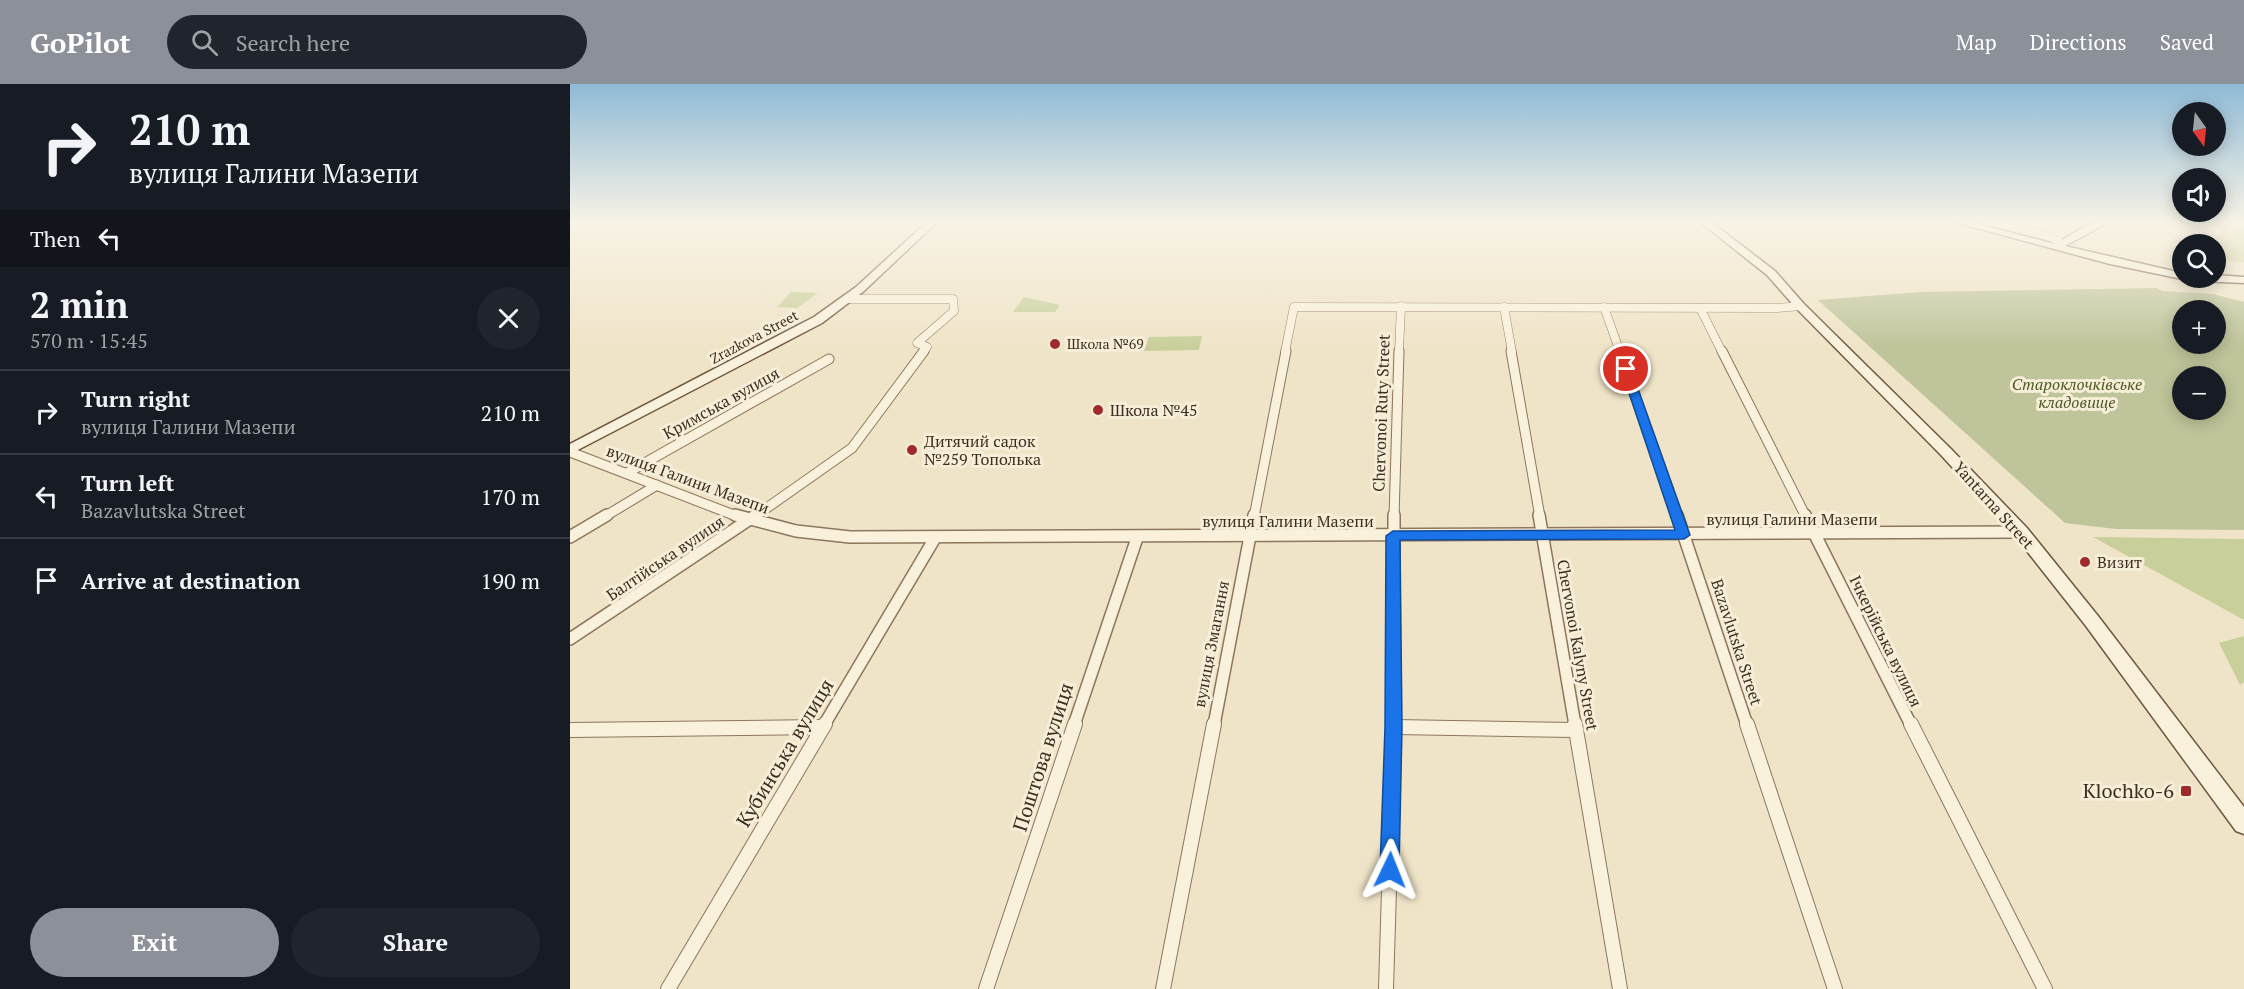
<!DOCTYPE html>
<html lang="en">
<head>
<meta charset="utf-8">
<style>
	:root { --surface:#171b24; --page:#20242c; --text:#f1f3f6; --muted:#9ea1a6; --line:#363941; --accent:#8c9099 }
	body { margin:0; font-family:"PT Serif",serif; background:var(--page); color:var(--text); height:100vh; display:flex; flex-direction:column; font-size:22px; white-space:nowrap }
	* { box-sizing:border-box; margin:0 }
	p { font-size:20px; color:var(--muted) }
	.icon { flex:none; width:33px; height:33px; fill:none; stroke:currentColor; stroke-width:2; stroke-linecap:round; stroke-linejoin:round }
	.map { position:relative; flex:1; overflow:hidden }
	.details { display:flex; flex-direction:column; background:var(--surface); width:570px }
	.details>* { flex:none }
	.top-card { background:#171b24; color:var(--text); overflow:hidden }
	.needle { width:39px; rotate:165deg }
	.buttons { position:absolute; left:1602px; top:18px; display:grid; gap:12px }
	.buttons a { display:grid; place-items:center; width:54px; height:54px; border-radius:50%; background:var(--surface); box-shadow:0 3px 15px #0003; font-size:30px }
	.pin { position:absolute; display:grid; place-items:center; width:51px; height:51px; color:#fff; margin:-26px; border:3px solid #fff; border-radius:50%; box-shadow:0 2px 6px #0007 }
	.me { position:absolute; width:66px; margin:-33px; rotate:2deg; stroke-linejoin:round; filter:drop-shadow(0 0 4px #0008) }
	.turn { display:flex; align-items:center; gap:21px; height:126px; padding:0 30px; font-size:27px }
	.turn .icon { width:78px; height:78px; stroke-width:2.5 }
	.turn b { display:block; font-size:42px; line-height:51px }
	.then { display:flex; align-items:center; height:57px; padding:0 30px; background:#0003; gap:12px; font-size:22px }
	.round { display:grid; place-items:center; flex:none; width:63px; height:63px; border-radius:32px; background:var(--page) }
	.summary { display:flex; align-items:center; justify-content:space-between; height:102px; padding:0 30px }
	h1 { font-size:36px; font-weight:800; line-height:45px }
	.action { display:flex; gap:12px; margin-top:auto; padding:12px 30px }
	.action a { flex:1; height:69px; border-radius:36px; background:var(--accent); color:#fff; font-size:24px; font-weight:800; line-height:69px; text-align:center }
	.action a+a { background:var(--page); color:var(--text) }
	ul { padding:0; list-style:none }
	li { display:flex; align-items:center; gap:18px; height:84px; padding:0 30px; border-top:2px solid var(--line) }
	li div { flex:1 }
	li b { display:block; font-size:22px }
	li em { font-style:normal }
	header { display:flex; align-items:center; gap:36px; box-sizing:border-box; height:84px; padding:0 30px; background:var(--accent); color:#fff }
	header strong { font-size:28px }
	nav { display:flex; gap:33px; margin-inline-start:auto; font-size:21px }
	.search { width:420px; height:54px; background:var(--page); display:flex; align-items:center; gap:15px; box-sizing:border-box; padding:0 21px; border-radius:33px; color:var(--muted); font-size:22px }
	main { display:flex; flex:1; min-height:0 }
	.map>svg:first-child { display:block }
</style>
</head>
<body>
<header>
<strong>GoPilot</strong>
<div class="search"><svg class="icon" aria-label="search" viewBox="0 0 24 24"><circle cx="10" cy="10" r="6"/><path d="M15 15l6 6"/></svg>Search here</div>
<nav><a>Map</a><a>Directions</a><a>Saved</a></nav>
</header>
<main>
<section class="details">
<div class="top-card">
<div class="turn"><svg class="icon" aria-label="right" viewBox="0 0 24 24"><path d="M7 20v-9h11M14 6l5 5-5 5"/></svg><div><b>210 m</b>вулиця Галини Мазепи</div></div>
<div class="then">Then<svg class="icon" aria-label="left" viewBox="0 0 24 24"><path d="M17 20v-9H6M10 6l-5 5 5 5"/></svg></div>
</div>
<div class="summary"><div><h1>2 min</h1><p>570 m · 15:45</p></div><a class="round"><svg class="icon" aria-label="close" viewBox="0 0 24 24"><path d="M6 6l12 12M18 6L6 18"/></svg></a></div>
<ul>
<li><svg class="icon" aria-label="right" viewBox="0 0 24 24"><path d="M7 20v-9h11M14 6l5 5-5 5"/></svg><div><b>Turn right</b><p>вулиця Галини Мазепи</p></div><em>210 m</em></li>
<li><svg class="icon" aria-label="left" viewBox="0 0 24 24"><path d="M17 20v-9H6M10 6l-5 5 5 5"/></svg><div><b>Turn left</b><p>Bazavlutska Street</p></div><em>170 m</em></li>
<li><svg class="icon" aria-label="arrive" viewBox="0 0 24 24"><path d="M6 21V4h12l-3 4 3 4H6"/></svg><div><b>Arrive at destination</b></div><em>190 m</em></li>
</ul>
<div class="action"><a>Exit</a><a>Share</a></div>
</section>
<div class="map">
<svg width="1674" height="905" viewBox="0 0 1674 905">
	<rect width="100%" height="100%" fill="#f0e4c8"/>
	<g fill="#c9cf9b">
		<path d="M1659,138h15v40l-15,-1 -13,-7v-10h-9l15,-11 -6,-5z"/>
		<path d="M221,208l27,1 -21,15 -20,-1z"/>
		<path d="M454,213l36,8 -5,7h-42z"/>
		<path d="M632,252l-3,14 -55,1 5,-14z"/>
		<path d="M1523,453l151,2v81z"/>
		<path d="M1674,552v46l-4,3 -21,-42z"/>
	</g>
	<path fill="#bfc49a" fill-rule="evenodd" d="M1587,204l5,3 51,3 31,8v228l-128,-1 -51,-6 -247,-223 102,-8zM1612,226h34v34h-34zM1612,292h34v34h-34z"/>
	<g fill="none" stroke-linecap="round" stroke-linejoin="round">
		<defs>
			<g id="street-far3">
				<path d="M1423,138l58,15 10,6"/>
				<path d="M278,215h105l1,12 -37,32 10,4 -4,5"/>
				<path d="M934,223l8,45"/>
				<path d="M1034,223l16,45"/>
				<path d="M1130,224l22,44"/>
				<path d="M715,268l9,-45 483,1 23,-2"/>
				<path d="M829,268l2,-46"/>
			</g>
			<g id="street-far2">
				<path d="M941,267l29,166"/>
				<path d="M1049,267l59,166"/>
				<path d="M1152,267l84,166"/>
				<path d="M0,368l169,65"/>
				<path d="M57,389l202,-114"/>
				<path d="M34,433l53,-32"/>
				<path d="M184,433l98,-69 72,-97"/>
				<path d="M684,433l32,-166"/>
				<path d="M824,433l5,-166"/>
			</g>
			<g id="street-far1">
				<path d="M165,431l61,16 54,6 1171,-5"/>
				<path d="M824,431v210"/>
				<path d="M969,431l36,210"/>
				<path d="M1107,431l70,210"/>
				<path d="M1235,431l106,210"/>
				<path d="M0,453l37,-22"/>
				<path d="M0,555l186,-124"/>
				<path d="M254,641l111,-187"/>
				<path d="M504,641l63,-187"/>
				<path d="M644,641l40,-210"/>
			</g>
			<g id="street">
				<path d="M1005,640l45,265"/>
				<path d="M1177,640l88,265"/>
				<path d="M1341,640l134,265"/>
				<path d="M824,643l181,3"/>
				<path d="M0,646l253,-3"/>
				<path d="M98,905l157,-265"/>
				<path d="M416,905l89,-265"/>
				<path d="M593,905l51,-265"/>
				<path d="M816,905l8,-265"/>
			</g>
			<g id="secondary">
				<path d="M357,138h10l-73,69 -42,32 -252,131v-10l244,-127 42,-30z"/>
				<path d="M1130,138h11l64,49 29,33 147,145 76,79 71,88 146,191v27l-8,-3 -150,-205 -71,-90 -74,-81 -145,-147 -29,-33z"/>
				<path d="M1384,138h15l86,22 38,-22h11l-6,6 -33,18 117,27v5h5l-5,1 -72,-15z"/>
				<path d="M1646,191l28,2v6l-46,-2 -6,-3h24z"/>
			</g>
		</defs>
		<use href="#street-far3" stroke="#8d765c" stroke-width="9"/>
		<use href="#street-far2" stroke="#8d765c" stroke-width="11"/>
		<use href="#street-far1" stroke="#8d765c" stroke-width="14"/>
		<use href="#street" stroke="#8d765c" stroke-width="16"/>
		<use href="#secondary" stroke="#6f573f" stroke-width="3"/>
		<use href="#street-far3" stroke="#faf1dc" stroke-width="8"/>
		<use href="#street-far2" stroke="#faf1dc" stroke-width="9"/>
		<use href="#street-far1" stroke="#faf1dc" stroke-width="11"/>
		<use href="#street" stroke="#faf1dc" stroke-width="14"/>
		<use href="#secondary" fill="#faf1dc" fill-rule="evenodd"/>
	</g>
	<linearGradient id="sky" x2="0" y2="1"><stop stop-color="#8fbad6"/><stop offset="0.52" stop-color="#f8f3e6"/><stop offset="1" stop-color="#f8f3e6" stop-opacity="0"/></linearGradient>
	<rect width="1674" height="264" fill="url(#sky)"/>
	<path fill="#1a73e8" stroke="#114b97" stroke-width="1.5" d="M1056,282l5,3 59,166 -6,4 -284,1 2,187 -3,143 -2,6 -7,3 -7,-3 -3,-6 5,-143 1,-191 7,-5 282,-1 -54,-161z"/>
	<g fill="#9e2a2b" stroke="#f7eed8" stroke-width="2">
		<circle cx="485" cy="260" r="6"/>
		<circle cx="528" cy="326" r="6"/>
		<circle cx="342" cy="366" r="6"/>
		<circle cx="1515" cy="478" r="6"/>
		<rect x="1610" y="701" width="12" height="12" rx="3"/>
	</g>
	<g text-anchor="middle" stroke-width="6" stroke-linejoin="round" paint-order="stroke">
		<g font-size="14" fill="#3d2e20" stroke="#f7eed8">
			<text transform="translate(184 253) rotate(-28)" y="5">Zrazkova Street</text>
		</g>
		<g font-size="14" fill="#3d2e20" stroke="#f7eed8" text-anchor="start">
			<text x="497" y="265">Школа №69</text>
		</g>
		<g font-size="16" font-style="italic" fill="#4d5a26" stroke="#f7eed8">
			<text x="1507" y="306">Староклочківське<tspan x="1507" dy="18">кладовище</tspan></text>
		</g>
		<g font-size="16" fill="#3d2e20" stroke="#f7eed8">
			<text transform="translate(151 319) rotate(-29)" y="6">Кримська вулиця</text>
			<text transform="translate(811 329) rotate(-88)" y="6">Chervonoi Ruty Street</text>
			<text transform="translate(118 395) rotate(20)" y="6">вулиця Галини Мазепи</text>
			<text transform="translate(1424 421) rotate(48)" y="6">Yantarna Street</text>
			<text x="1222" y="441">вулиця Галини Мазепи</text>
			<text x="718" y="443">вулиця Галини Мазепи</text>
			<text transform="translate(95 474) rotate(-34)" y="6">Балтійська вулиця</text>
			<text transform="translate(1316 557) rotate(64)" y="6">Ічкерійська вулиця</text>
			<text transform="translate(1167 558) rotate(72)" y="6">Bazavlutska Street</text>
			<text transform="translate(641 560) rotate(-79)" y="6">вулиця Змагання</text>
			<text transform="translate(1008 561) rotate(80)" y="6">Chervonoi Kalyny Street</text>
		</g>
		<g font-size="16" fill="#3d2e20" stroke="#f7eed8" text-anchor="start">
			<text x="540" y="332">Школа №45</text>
			<text x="354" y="363">Дитячий садок<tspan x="354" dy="18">№259 Тополька</tspan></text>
			<text x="1527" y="484">Визит</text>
		</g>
		<g font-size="20" fill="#3d2e20" stroke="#f7eed8">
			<text transform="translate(215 669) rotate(-59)" y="7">Кубинська вулиця</text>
			<text transform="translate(473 673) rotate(-72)" y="7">Поштова вулиця</text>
		</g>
		<g font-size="20" fill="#3d2e20" stroke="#f7eed8" text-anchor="end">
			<text x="1604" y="714">Klochko-6</text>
		</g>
	</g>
</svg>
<div class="buttons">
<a><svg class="needle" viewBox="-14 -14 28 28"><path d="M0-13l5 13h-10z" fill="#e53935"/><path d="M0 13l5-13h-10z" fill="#9ea1a6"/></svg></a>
<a><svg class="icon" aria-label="sound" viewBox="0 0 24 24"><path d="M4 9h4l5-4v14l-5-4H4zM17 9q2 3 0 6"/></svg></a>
<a><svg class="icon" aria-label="search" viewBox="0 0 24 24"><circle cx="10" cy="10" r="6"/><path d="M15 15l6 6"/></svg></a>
<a>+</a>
<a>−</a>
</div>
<div class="pin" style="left:1056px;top:285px;background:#d93025"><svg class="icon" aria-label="arrive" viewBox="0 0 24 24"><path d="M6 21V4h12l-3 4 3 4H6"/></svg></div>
<svg class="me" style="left:820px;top:786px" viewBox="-20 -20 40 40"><path d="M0-17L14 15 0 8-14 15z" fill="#1a73e8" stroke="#fff" stroke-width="4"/></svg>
</div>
</main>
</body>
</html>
